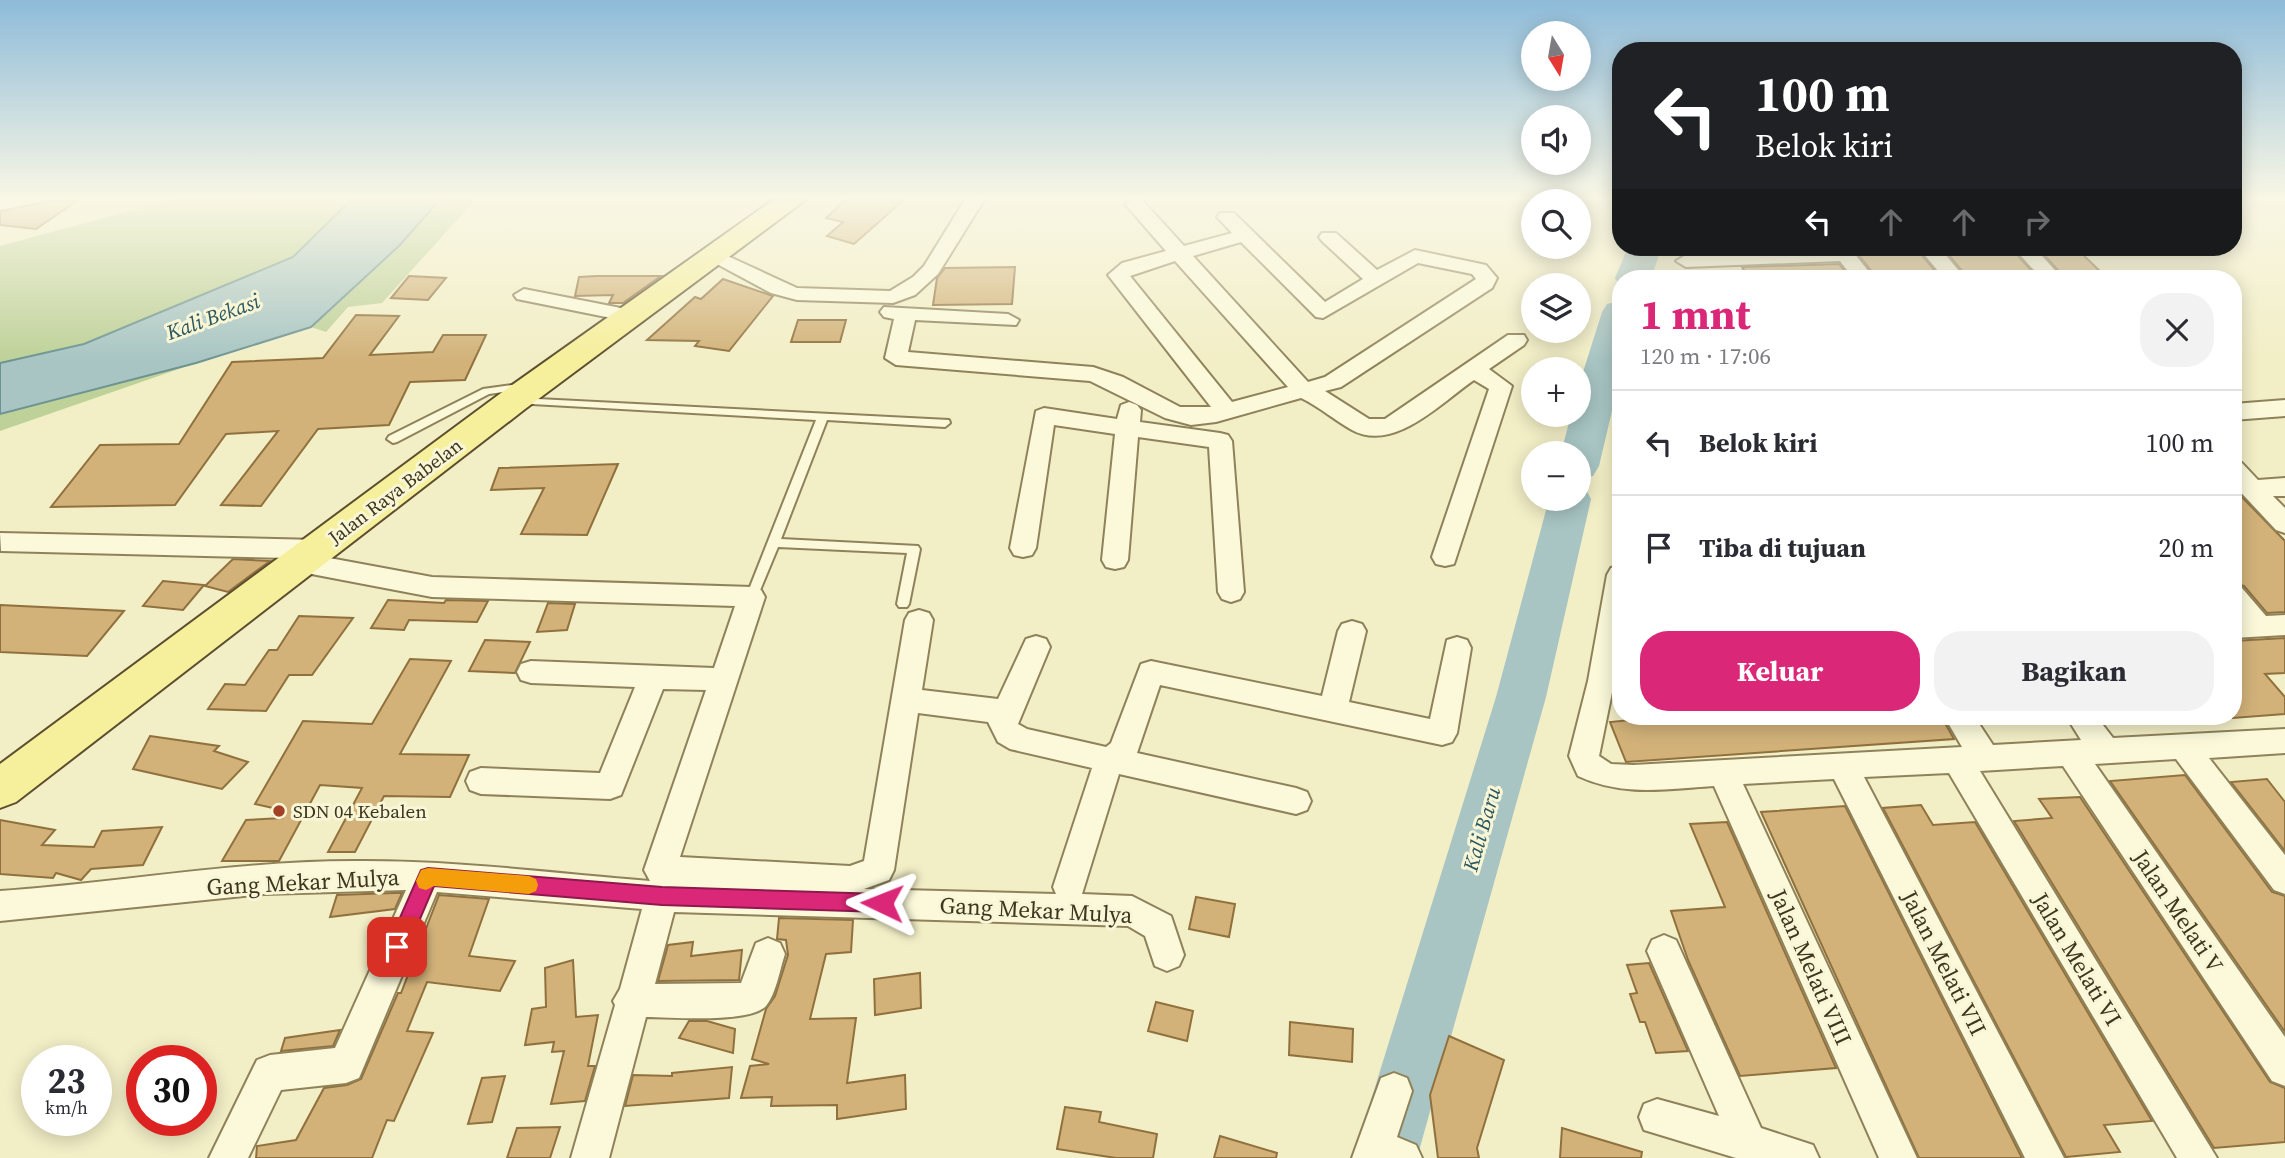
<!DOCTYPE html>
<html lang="id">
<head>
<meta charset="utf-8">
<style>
	:root { --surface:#fff; --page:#f2f2f3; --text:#2b2b33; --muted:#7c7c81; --line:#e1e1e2; --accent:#db2777 }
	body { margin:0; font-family:"Source Serif 4",serif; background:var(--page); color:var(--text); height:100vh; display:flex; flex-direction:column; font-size:26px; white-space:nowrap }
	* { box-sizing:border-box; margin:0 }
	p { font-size:23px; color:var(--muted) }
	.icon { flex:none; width:38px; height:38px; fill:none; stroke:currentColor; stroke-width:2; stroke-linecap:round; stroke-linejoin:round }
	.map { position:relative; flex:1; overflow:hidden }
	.side { position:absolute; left:1612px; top:270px; width:630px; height:455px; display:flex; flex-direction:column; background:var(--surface); border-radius:28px; box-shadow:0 4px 18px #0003 }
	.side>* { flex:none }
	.top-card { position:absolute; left:1612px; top:42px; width:630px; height:214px; border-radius:28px; box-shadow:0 4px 18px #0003; background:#202124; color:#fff; overflow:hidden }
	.needle { width:46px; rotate:169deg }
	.fabs { position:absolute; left:1521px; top:21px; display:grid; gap:14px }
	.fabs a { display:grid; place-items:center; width:70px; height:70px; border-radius:50%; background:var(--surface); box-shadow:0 4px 18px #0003; font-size:35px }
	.speed { position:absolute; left:21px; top:1045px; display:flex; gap:14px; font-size:35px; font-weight:700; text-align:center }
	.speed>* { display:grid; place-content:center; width:91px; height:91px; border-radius:50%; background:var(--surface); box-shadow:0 4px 18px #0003; line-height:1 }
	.speed small { font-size:18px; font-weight:400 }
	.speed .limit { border:10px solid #d22; background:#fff; color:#111 }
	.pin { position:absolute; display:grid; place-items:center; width:60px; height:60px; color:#fff; margin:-30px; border-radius:14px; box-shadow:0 4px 10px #0006 }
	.me { position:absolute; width:77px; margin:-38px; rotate:272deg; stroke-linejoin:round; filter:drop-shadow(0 0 5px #0008) }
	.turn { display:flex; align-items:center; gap:24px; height:147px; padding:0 28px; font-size:32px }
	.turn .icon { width:91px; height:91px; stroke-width:2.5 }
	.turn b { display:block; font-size:49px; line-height:60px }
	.lanes { display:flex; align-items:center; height:66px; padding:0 28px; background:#0003; justify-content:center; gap:35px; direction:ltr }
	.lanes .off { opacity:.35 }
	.round { display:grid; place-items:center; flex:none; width:74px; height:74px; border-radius:28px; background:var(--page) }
	.headline { display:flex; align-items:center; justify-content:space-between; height:119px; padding:0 28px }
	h1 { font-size:42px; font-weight:700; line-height:52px; color:var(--accent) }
	.button { display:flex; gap:14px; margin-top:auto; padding:14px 28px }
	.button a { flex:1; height:80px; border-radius:28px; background:var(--accent); color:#fff; font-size:28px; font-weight:700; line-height:80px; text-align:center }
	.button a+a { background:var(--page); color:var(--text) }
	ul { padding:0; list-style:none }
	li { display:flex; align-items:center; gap:21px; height:105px; padding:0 28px; border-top:2px solid var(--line) }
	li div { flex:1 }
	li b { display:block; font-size:26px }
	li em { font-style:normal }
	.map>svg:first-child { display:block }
</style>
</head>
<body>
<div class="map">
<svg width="2285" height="1158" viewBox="0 0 2285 1158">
	<rect width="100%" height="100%" fill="#f2eec6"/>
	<g fill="#bed199">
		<path d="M177,198h176l-60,59 -209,87 -84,19v-117z"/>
		<path d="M441,198h36l-95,105 -34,4 -22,25 -15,-5 89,-82z"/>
		<path d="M196,363l-196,68v-17z"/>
	</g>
	<path fill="#a8c5c3" stroke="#6d9493" stroke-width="2" d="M353,198h88l-41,47 -89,82 -115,36 -196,51v-51l84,-19 209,-87z"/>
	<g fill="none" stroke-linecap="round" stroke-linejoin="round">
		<g fill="#a8c5c3" fill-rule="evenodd">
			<path d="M1628,247h34l-11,31h-31v8l-5,-8z"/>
			<path d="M1620,301v76l-21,89 -6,10 -15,4v-27h-17l10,-38h7v-27l24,-76 5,-8z"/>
			<path d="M1578,486l7,2 6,11 -45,198 -129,461h-64l143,-461 53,-198h29z"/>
		</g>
	</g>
	<g fill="#d2b279" stroke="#90713e" stroke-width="2">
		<path d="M847,198h59l-52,46 -27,-8 16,-14 -17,-4z"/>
		<path d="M44,201h33l-41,28 -36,-4v-13z"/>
		<path d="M1852,247h63l26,31h-64z"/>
		<path d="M1942,247h68l28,31h-70z"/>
		<path d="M2037,247h38l32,31h-42z"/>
		<path d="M1839,264l11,14h-101l-7,-11z"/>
		<path d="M1015,267l-3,37 -79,1 4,-27 8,-10z"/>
		<path d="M409,276l37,2 -18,22 -37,-2z"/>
		<path d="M597,276h64l-38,27h-14l4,-8 -38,1 4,-19z"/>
		<path d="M723,279l50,17 -44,55 -34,-5 4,-5 -52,-1 48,-43 6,2z"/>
		<path d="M356,315l43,1 -29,39 63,-3 10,-17h43l-21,45 -55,2 -21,43 -71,4 -57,77 -40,-1 57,-74 -52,3 -51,71 -124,2 49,-62 79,-1 53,-82 91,-4z"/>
		<path d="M798,320h48l-6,22h-49z"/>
		<path d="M618,464l-31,71 -66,-1 23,-46 -53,2 8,-22z"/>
		<path d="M2233,488l52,53v71l-18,1 -23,-27 -11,-3z"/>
		<path d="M233,559l37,2 -42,31 -23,-6z"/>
		<path d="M163,581l41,4 -21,25 -40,-4z"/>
		<path d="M388,600l56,3 2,-3 42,1 -11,21 -68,-2 -5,10 -33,-2z"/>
		<path d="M548,603l27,1 -8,26 -30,2z"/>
		<path d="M0,605l124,6 -37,45 -87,-4z"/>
		<path d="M299,616l54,2 -41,57h-23l-23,36 -58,-2 17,-25 20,1 24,-35h8z"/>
		<path d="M2285,638v35l-20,1 20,23v17l-52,4v-77z"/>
		<path d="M485,640l45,2 -15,31 -46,-2z"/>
		<path d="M410,659l41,2 -51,93 69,1 -19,42 -66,-1 -29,56h-27l34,-64 -42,-3 -41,76h-57l24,-41 37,-2 -10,-3v-7l-18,-4 48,-83 69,3z"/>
		<path d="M1671,716h270l13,23 -328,23 -16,-40z"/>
		<path d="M150,736l69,10 -5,5 34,11 -26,27 -89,-20z"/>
		<path d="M2185,775l87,117 13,4v136l-175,-251z"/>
		<path d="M2267,779l18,23v49l-54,-69z"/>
		<path d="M2080,797l190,285 15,6v54l-71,6 -200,-327 38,-3 -13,-19z"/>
		<path d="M1921,805l12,20 42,-3 177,299 -48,4 16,27 -54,5 -183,-349z"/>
		<path d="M1845,806l177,352h-103l-158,-346z"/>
		<path d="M0,820l55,10 -13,15 52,2 8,-16 60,-4 -19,38 -52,4 -10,11 -25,-7 -3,5 -53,-4z"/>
		<path d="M1727,822l109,246 -96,8 -52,-116 -17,-49 54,-4 -35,-83z"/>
		<path d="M394,893h8l-7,16 -65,8 7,-22z"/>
		<path d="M439,895l50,4 -20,57 46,5 -15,30 -73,-9 -20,49 26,2 -39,88 -7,-1 -15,38h-116l1,-12 39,-6 28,-52 23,-3 14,-6 37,-86h3z"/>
		<path d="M1196,897l39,7 -6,33 -40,-8z"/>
		<path d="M779,918l74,2 -2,32 -25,2 -16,65 46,-1 -9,65 58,-8 1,34 -69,10v-14l-66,1 1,-9 -31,1 9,-32 19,-2 -17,-5 14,-50 9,-13 13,-41 -2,-15 -9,-1z"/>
		<path d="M693,942l-2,14 51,-6 -3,30 -81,1 10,-36z"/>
		<path d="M573,960l3,57 22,-2 -10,51h7l-10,35 -34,3 13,-53 -12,1 2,-10 -29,3 7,-36 14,-2 -1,-39z"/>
		<path d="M1649,963l39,88 -32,2 -11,-31h-5l-10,-28 7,-1 -10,-28z"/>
		<path d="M920,973l1,35 -46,7 -1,-36z"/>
		<path d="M1156,1002l37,9 -6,30 -39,-10z"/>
		<path d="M689,1021h18l28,8 -2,24 -54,-15z"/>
		<path d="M1290,1022l63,7 -1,33 -63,-7z"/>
		<path d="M340,1030l-7,16 -52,5 4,-13z"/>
		<path d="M1449,1036l55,24 -27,88 2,10h-41l-8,-63z"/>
		<path d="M732,1067l-3,31 -104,8 8,-31 39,1v-3z"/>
		<path d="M505,1076l-13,46 -24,2 14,-46z"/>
		<path d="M1065,1107l36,5 -2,10 58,12 -4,24h-37l-59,-9z"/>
		<path d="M560,1127l-10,31h-43l10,-30z"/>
		<path d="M1562,1128l80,24 -1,6h-81z"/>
		<path d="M1220,1136l57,17 -1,5h-62z"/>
	</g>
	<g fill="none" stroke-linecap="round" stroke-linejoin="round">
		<defs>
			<g id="lane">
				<path d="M527,383l5,3 -1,2 -42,6 -92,48 -4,1 -6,-4 2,-3 94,-47z"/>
				<path d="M518,398l431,22 1,3 -5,4 -118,-7 -46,119 137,7 2,3 -11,55 -2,3h-8l-2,-3 10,-51 -129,-6 -22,53h-8l-2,-3 70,-177 -302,-17 -1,-2 1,-2z"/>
			</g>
			<g id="street">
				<path d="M0,198h43l-3,4 -40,8z"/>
				<path d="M966,198l18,2 -46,74 -23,21 -22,8 -96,-3 -26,-7 -67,-36 3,-4h14l76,35 93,3 23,-14 11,-11z"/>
				<path d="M1135,198l7,2 42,46 48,-13 -15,-16 3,-4h14l91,89 38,-23 -41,-38 -3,-4 3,-4h14l41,37 38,-20 71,15 11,13 -5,10 -151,99 -16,4 44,28h16l123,-84h16l3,5 -3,5 -35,24 23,17 -58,178 -9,2 -9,-2 -4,-7 57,-168 -15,-9c-32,22 -80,73 -122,50 -18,-10 -32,-23 -51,-32l-85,24 -25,3 -26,-7 -75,-37 -194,-16 -11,-7 9,-39 -10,-2 -4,-5 4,-5 124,7 11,6 -3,5 -101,-5 -7,32 185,15 30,10 57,30h31l-103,-132 14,-12 44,-12 -41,-47zM1241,242l75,75 7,1 95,-55 54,11 4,5 -151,98 -17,5 -115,-126zM1175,261l113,126 -56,15 -102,-126z"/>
				<path d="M1829,247h20l25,31h-21l-13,-17 -154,6 -10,-6 10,-6 145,-5z"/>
				<path d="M1918,247h21l26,31h-21z"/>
				<path d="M2013,247h21l28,31h-21z"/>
				<path d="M524,289l107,21 11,6 -11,6 -114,-23 -3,-4z"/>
				<path d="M2285,400v16l-52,4v-16z"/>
				<path d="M1129,402l8,3 4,5 -1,12 80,11 8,2 4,6 12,151 -4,7 -9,3 -9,-3 -4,-7 -9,-145 -71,-10 -10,123 -4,7 -9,2 -9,-2 -4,-7 13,-126 -61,-9 -18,123 -4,7 -9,2 -9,-2 -4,-7 26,-137 8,-3 73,11 4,-14z"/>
				<path d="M2233,461l9,2 16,17 27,-2v18h-12l12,12v25l-9,-3 -43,-46z"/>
				<path d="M0,533l319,7 9,2 4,7 -8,8 108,20 320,10 9,3 4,7 -85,260 170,9 14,-5 41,-241 4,-7 10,-3 10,3 4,7 -11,70 76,9 28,-60 10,-3 10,3 4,8 -32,77 9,5 79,18 5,-4 30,-79 10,-3 171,35 16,-65 4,-7 10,-3 10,3 4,7 -17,71 81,17 17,-79 10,-3 10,3 4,8 -14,85 -5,9 -10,3 -282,-60 -23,68 159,35 11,4 4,9 -4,9 -11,4 -177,-40 -37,120 50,2 39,20 13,39 -5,11 -12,5 -12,-5 -10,-30 -17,-10 -454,-14 -19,72 86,-1 15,-40 12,-5 12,5 5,11c-5,15 -9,40 -19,52 -17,18 -95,11 -120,11l-37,141h-38l44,-153 -2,-4 7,-12 22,-80 -205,-17 -78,186 -13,5 -65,7 -33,68h-39l48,-98 13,-5 65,-7 71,-158 -142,4 -264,27v-30c118,-8 236,-30 354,-30 99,-1 197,12 296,20l-6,-11 62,-180 -43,-1 -42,106 -11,4 -129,-5 -11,-4 -4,-9 4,-9 11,-4 119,5 35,-86 -104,-4 -10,-3 -4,-8 4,-8 10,-3 183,7 21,-62 -303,-9 -131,-25 -9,-3 -4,-7 2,-4 -289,-7zM918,713l70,9 10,20 12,7 82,19 -39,119 3,7 -192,-5 25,-9 5,-10z"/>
				<path d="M1620,565v88l-21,103 12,8 22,1 329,-18 -18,-31h30l19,29 88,-5 -15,-24h30l17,22 172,-9v24l-76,5 76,97v39l-11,-4 -98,-131 -81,5 190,273v49l-13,-5 -209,-315 -83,5 237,387h-40l-228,-385 -85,4 200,381h-39l-191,-379 -91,5 174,374h-38l-165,-372c-48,3 -91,11 -136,-10l-9,-20 19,-75 19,-106 4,-7z"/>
				<path d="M2233,585l9,3 24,28 19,-1v20l-52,3v-20l3,-1 -3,-4z"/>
				<path d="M1664,935l12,5 85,188 52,17 6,13h-83l-92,-28 -5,-13 5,-13 13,-5 62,17 -72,-165 5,-11z"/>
				<path d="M1394,1073l13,5 5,13 -15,46 19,8 6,13h-70l29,-80z"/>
			</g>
			<path id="primary" d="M776,198h32l-283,211 -509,393 -16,6v-44l501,-371z"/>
		</defs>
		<use href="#lane" stroke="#8f825a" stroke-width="4"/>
		<use href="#street" stroke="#8f825a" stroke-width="4"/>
		<use href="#primary" stroke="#5c4e2e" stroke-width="4"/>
		<use href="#lane" fill="#fbf9da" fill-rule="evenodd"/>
		<use href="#street" fill="#fbf9da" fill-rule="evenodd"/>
		<use href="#primary" fill="#f6ef9c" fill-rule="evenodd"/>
	</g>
	<linearGradient id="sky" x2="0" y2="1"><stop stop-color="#8ebbd9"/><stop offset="0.55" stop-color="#f9f7e5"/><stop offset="1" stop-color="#f9f7e5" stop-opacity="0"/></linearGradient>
	<rect width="2285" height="360" fill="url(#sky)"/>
	<path fill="#db2777" stroke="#8e194d" stroke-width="2" d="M428,868l234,19 220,7 7,3 3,6 -3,6 -7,3 -220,-7 -228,-19 -29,68 -8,3 -7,-3 -3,-7 34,-77z"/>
	<path fill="#f59e0b" d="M428,868l101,8 7,3 2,6 -2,6 -7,3 -95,-8 -8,4 -7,-2 -3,-7 5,-11z"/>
	<circle fill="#a24125" stroke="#f8f6d6" stroke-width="2.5" cx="279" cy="811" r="7"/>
	<g text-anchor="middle" stroke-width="6" stroke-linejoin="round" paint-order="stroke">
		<g font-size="19" fill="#3e351f" stroke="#f8f6d6">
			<text transform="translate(395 491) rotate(-37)" y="7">Jalan Raya Babelan</text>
		</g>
		<g font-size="19" fill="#3e351f" stroke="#f8f6d6" text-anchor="start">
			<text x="293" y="818">SDN 04 Kebalen</text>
		</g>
		<g font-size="21" font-style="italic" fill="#2d575f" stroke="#f8f6d6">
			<text transform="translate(213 317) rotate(-20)" y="7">Kali Bekasi</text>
			<text transform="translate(1482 829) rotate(-74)" y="7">Kali Baru</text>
		</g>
		<g font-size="23" fill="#3e351f" stroke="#f8f6d6">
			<text transform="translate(303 882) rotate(-3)" y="8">Gang Mekar Mulya</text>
			<text transform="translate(1036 910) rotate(3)" y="8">Gang Mekar Mulya</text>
			<text transform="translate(2178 911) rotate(56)" y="8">Jalan Melati V</text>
			<text transform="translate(2077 959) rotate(59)" y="8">Jalan Melati VI</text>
			<text transform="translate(1944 963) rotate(63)" y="8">Jalan Melati VII</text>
			<text transform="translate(1811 967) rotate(66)" y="8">Jalan Melati VIII</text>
		</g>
	</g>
</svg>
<div class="fabs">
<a><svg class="needle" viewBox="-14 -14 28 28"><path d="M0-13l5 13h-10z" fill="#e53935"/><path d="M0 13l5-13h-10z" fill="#7c7c81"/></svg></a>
<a><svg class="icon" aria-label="sound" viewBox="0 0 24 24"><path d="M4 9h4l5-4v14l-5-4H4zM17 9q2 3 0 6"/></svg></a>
<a><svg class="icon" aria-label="search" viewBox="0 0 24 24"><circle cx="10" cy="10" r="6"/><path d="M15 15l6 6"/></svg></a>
<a><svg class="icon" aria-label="layers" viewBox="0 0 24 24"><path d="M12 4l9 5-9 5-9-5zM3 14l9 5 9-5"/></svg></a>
<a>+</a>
<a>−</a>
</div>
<div class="speed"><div>23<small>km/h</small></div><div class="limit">30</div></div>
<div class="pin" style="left:397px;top:947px;background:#d93025"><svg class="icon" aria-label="arrive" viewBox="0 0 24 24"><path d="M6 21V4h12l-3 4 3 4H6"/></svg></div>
<svg class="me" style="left:882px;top:903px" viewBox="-20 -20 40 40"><path d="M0-17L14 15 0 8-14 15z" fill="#db2777" stroke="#fff" stroke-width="4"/></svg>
<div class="top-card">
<div class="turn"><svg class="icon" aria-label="left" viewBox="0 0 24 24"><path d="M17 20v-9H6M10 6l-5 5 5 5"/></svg><div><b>100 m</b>Belok kiri</div></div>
<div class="lanes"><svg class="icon" aria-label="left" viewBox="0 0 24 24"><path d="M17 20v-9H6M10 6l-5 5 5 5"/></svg><svg class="icon off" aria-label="ahead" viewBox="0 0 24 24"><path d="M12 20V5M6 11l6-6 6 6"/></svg><svg class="icon off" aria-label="ahead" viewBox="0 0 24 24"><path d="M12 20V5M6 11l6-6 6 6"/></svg><svg class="icon off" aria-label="right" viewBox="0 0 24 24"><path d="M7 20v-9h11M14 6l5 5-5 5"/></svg></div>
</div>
<section class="side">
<div class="headline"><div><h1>1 mnt</h1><p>120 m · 17:06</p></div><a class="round"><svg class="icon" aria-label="close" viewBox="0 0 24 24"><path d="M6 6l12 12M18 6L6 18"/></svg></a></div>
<ul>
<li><svg class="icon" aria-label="left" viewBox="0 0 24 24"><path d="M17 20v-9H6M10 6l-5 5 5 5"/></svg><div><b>Belok kiri</b></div><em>100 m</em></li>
<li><svg class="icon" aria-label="arrive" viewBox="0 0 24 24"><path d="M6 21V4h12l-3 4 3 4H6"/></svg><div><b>Tiba di tujuan</b></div><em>20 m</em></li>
</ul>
<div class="button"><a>Keluar</a><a>Bagikan</a></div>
</section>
</div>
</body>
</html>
